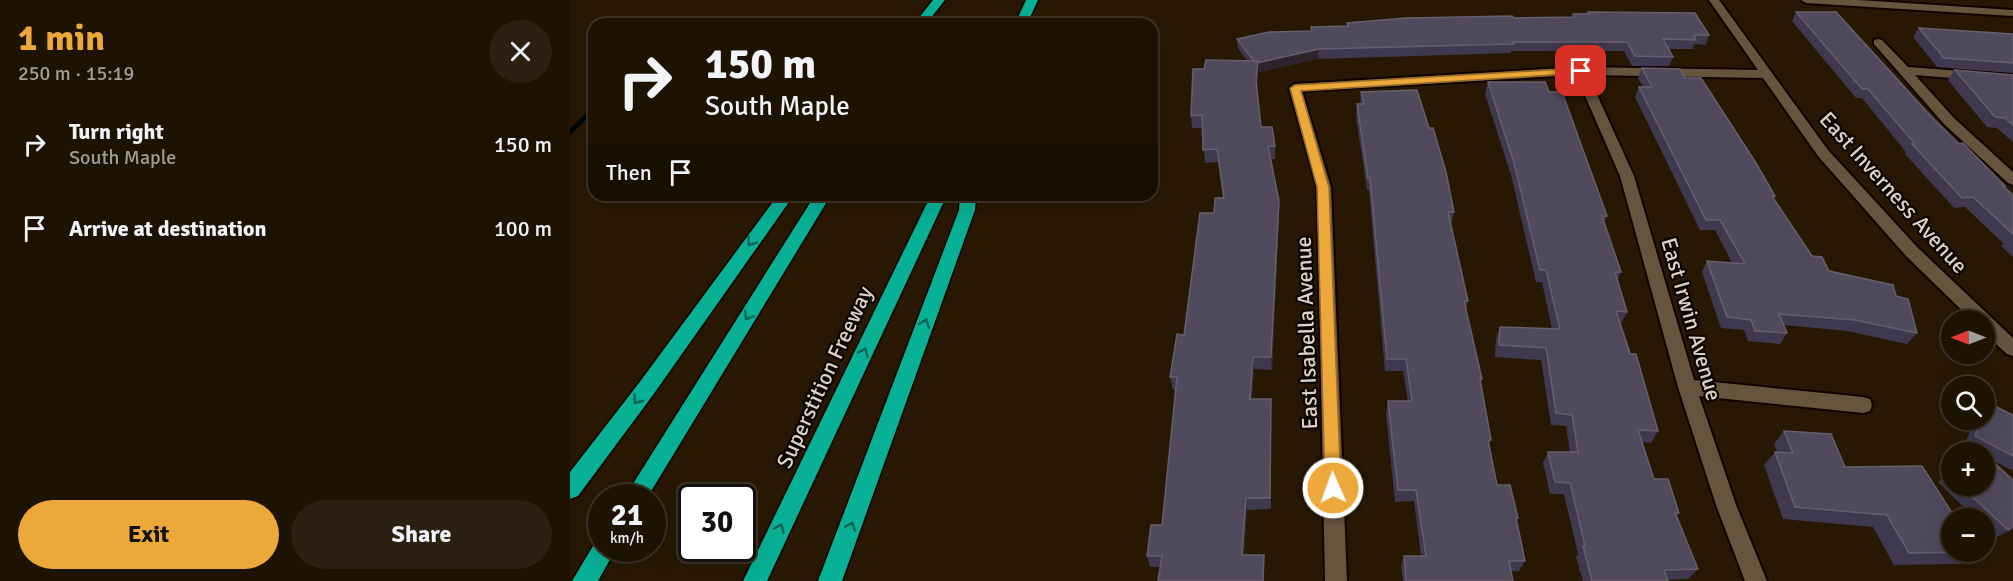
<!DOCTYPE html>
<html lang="en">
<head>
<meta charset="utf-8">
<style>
	:root { --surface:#1e1202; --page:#2b2011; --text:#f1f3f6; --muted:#a19e99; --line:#3c3224; --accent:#eda83b }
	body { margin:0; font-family:Signika,sans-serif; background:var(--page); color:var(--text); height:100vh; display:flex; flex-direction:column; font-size:22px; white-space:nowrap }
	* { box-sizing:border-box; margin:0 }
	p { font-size:20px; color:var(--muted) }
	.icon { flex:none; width:33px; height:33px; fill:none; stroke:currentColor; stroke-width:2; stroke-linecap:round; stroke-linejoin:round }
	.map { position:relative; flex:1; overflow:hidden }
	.details { display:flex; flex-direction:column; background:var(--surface); width:570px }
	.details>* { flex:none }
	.guide { position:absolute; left:18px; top:18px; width:570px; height:183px; border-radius:18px; box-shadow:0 6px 24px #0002,0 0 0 2px var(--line); background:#1e1202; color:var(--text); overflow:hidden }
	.needle { width:39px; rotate:270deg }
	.tools { position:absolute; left:1371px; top:310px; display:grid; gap:12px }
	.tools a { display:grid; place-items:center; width:54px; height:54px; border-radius:50%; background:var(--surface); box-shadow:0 6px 24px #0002,0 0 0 2px var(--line); font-size:30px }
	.speed { position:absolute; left:18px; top:484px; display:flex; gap:12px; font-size:30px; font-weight:700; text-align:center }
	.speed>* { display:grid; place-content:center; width:78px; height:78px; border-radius:50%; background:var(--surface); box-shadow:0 6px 24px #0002,0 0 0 2px var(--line); line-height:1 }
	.speed small { font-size:15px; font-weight:400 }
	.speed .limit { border:3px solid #111; border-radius:9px; background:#fff; color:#111 }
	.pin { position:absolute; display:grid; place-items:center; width:51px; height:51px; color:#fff; margin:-26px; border-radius:12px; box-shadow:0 3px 9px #0006 }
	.me { position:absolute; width:66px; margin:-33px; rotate:358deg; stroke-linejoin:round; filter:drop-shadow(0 0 4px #0008) }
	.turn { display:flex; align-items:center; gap:21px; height:126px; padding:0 18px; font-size:27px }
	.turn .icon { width:78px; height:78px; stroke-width:2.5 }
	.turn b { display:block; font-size:42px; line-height:51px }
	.then { display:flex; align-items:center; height:57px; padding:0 18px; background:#0003; gap:12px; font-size:22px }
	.round { display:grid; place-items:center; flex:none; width:63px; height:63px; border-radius:32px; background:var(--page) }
	.overview { display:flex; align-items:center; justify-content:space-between; height:102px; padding:0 18px }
	h1 { font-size:36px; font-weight:800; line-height:45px; color:var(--accent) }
	.button { display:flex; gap:12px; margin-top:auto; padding:12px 18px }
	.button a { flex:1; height:69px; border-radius:36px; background:var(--accent); color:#111; font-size:24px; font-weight:800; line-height:69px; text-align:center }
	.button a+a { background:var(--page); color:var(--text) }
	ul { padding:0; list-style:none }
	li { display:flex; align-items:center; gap:18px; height:84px; padding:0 18px }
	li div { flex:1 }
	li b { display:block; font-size:22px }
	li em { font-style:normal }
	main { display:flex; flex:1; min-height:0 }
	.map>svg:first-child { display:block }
</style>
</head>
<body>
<main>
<section class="details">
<div class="overview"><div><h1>1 min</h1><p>250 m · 15:19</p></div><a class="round"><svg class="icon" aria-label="close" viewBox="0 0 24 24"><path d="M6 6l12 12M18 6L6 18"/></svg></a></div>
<ul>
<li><svg class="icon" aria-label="right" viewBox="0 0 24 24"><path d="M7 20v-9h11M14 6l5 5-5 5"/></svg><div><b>Turn right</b><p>South Maple</p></div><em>150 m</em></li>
<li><svg class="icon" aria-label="arrive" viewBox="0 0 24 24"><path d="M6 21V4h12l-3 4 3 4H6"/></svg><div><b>Arrive at destination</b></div><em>100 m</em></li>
</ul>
<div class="button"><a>Exit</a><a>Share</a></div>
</section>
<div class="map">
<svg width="1443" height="581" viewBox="0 0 1443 581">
	<rect width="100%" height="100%" fill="#281803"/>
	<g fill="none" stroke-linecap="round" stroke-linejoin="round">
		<path stroke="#01080c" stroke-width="5" d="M0,132l24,-23"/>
		<defs>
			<g id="minor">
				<path d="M1139,0h10l109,150 90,98 95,90v18l-6,-2 -23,-21v-12h-11l-67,-65 -88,-100 -55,-78 -175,-3 46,101 60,204 169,17 7,2 2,6 -2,6 -7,2 -164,-17 37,109 31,76h-22l-29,-76 -38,-118 -58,-211 -44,-101 -274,16 29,96 16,394h-22l-8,-394 -28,-99 6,-4 285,-17 178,3z"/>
				<path d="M1308,39l4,1 26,27 105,8v8l-98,-8 39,43 59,54v13l-5,-2 -64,-59 -70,-80v-4z"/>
			</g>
			<path id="tertiary" d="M1231,0h57l155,10v6l-207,-13z"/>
			<g id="motorway">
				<path d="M363,0h12l-19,24h-12z"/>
				<path d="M456,0h12l-11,24h-12z"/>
				<path d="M208,195h16l-141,200 -75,101 -8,3v-27l69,-89z"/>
				<path d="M245,195h16l-184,303h-23z"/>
				<path d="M361,195h16l-180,386h-24z"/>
				<path d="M390,195h16l-1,15 -133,371h-24l141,-371z"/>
				<path d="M32,539v10h14l-18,32h-26l24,-40z"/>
			</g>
		</defs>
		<use href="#minor" stroke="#100300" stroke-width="4"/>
		<use href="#tertiary" stroke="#100300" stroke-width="4"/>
		<use href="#motorway" stroke="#100300" stroke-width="3"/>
		<use href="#minor" fill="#67543d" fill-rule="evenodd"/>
		<use href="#tertiary" fill="#67543d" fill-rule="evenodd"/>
		<use href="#motorway" fill="#08b095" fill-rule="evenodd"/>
	</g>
	<g fill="#3e394f">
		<path d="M1018,12l121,23 -3,10 -12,-1 -1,5h-25l5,8 -4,9h-37l-8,-15h-113v2l-193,6 -60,13 -1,16 4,39 14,19v13h-5l9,55 -7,156 -18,-1 -2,30 19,12v98l-24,1 -3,45h20v10l-114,2 -3,-11 15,-31 14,-135h-3l-3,-13 14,-42 30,-122 9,-15 -5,-36 -13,1 -3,-35h-10l-1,-12 13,-47 43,-8 -9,-13 -1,-9 74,-8v-4l36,-1v-3l167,-5 58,-1 1,-3h14z"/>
		<path d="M1226,12l133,102 30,30 46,42 -1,1 9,8v62l-12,-11 3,-2 -39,-37 -11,1 -49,-54 1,-2 -44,-54h-6l-64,-77z"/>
		<path d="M1349,28l94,6v39l-76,-6 -24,-30z"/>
		<path d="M1072,68l43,10 90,118 -1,2 38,58 17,15 67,25 21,37 -10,11 -60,-13 -63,-6 3,8 -7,11 -32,-3 -4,-11 -23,-2 -19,-56 5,-11 25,2 -17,-33h-15l-65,-133 4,-10h4l-5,-9z"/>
		<path d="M1385,70l58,5v67l-16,-14 -10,-1 -39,-47z"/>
		<path d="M918,82l119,134 -3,7 17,49 -4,9 10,31 -6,12 37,107 -7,12 -9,-1 12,37 25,34 -2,2 21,54 -10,10 -21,1 1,1h-85l-7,-24 2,-3 -14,-60h-14l-7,-31 5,-11h22l-4,-26 -15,-1 -10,-65 -46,-3 1,-18 4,-12 52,2 -10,-47h-6l-25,-107 -26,-81z"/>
		<path d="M791,92l93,120 -3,13 17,76 -2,8 16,70 -1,4 10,57 -2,5 8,40 21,33 -2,3 9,40 -6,10h-8l2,10h-110l-2,-14 3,-11h17l-7,-55 -19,1 -9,-89 2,-12h20l-5,-30h-18l-16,-181h-2l-11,-74 1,-12h3z"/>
		<path d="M1418,403l25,12v56l-25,-13 25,72 -18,8 -11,-10v-9h-8l-38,-37 10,-8 4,-2v14h32l4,-29 -4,-1v-3h-4l-16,-8 11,-25h9v-14z"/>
		<path d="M1214,431l61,36 132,85 -17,12 -66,1 -21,-38 -90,-8 -19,-54 11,-13h2l-3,-8z"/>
	</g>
	<g fill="#2e252b">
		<path d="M749,49l-1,10 -60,13 -2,21v-13l1,-17z"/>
		<path d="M709,201v13l-7,156 -1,-13z"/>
		<path d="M683,357l1,12 -3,42 -1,-12z"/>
		<path d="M676,498l1,12 -4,55 -1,-10z"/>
		<path d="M1443,527v3l-18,8 13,-8z"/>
	</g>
	<g fill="#4f4a5c" stroke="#655f6c" stroke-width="1.5">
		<path d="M1018,12l107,1 14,22h-15l2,5 -33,-1 10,18 -38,-1 -8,-14h-115l1,2 -194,5 -62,14 1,-2h-4l-17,-22 32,-7 43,-1 -1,-4 37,-1 -1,-3 59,-5 106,-2 2,2 60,-1 -1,-3h16z"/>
		<path d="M1226,12h40l93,102 30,30 4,-1 42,43h-2l10,9v39l-40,-37 -11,1 -50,-54h3l-47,-55h-6z"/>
		<path d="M1349,28l94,6v29l-69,-5z"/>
		<path d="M636,60l52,1 -2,19 5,47h11l3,19h-7l11,55 -8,156h-18l-3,42h21l-1,99h-24l-4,57h22l-1,26h-105l4,-25h-15l4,-31h11l15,-148h-7l7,-43 7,1 16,-122h14l1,-15h9l-7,-49 -14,1 -1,-35 -11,1 2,-47h11z"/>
		<path d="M1072,68l38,1 5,9h16l55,85 19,33h-3l40,60 10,1 7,14 64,14 3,11 12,3 9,34 -62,-13 -76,-6 8,19 -32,-2 -4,-11 -24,-3 -20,-56 38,3 -25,-44h-14l-67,-133h13z"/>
		<path d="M1385,70l58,5v50l-8,-7 -10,-1z"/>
		<path d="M918,82h57l4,10h13l45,124h-5l19,56h-6l12,40 -11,-1 14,43h6l22,77 -20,-1 16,49h14l11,34h-4l23,56 -34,1 4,11h-76l-9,-35h2l-15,-63 -15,-1 -7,-30h30l-6,-37 -16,-2 -10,-65 -47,-3 1,-18 60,2 -14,-59h-6l-26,-107z"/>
		<path d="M847,90l12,38h4l13,44 8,40h-6l20,89h-4l18,78h-2l11,61h-3l9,45h13l8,33h-2l9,43h-16l4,20h-107l-2,-25h22l-10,-66h-18l-10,-89h24l-6,-42h-19l-17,-181h-2l-11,-74h7l-3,-12z"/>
		<path d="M1418,403l25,12v41l-38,-20 6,-16h3v-8z"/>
		<path d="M1214,431l47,3 14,33 77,-1 34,53h-4v33h25l-68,1 -22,-38 -92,-8 -20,-55 18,1z"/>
		<path d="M1418,457l25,23v47l-5,3 -47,-44h23v-27z"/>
	</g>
	<defs><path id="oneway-chevron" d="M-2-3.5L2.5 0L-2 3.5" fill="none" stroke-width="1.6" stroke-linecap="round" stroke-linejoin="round" transform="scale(1.5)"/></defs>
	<g stroke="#096352">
		<use href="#oneway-chevron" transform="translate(181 242) rotate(126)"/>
		<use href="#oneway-chevron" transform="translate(178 316) rotate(122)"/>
		<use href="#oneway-chevron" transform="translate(355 323) rotate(-70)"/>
		<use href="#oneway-chevron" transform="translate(294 352) rotate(-65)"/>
		<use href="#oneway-chevron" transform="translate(67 400) rotate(127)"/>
		<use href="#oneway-chevron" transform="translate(281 526) rotate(-70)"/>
		<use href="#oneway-chevron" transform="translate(210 528) rotate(-65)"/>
	</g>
	<path fill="#eda83b" stroke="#9a6d26" stroke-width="1.5" d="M1011,68l3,1v4l-283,18 28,96 12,301 -2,6 -6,2 -6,-2 -2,-6 -8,-301 -27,-99 5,-3z"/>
	<g text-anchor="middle" stroke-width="4.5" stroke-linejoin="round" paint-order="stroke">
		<g font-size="22" fill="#ddd2c5" stroke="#0b0501">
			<text transform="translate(1324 192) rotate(48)" y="8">East Inverness Avenue</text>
			<text transform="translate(1122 319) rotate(74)" y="8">East Irwin Avenue</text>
			<text transform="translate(736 333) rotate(-92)" y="8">East Isabella Avenue</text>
			<text transform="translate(254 377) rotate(-65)" y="8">Superstition Freeway</text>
		</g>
	</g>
</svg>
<div class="tools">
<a><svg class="needle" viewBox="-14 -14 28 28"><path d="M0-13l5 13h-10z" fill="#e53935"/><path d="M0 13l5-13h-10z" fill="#a19e99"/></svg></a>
<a><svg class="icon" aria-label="search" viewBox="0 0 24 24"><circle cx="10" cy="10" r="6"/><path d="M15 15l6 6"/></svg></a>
<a>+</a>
<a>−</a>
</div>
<div class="speed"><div>21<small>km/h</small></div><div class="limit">30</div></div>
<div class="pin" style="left:1011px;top:71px;background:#d93025"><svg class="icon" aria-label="arrive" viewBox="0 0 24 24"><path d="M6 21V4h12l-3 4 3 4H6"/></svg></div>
<svg class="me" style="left:763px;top:488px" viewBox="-20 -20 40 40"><circle r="17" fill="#eda83b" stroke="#fff" stroke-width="3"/><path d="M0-11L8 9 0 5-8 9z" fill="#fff"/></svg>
<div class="guide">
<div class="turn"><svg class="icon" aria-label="right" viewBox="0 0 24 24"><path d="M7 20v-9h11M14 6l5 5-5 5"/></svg><div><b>150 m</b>South Maple</div></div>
<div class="then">Then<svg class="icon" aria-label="arrive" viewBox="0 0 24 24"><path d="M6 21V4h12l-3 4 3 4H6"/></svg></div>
</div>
</div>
</main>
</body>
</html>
